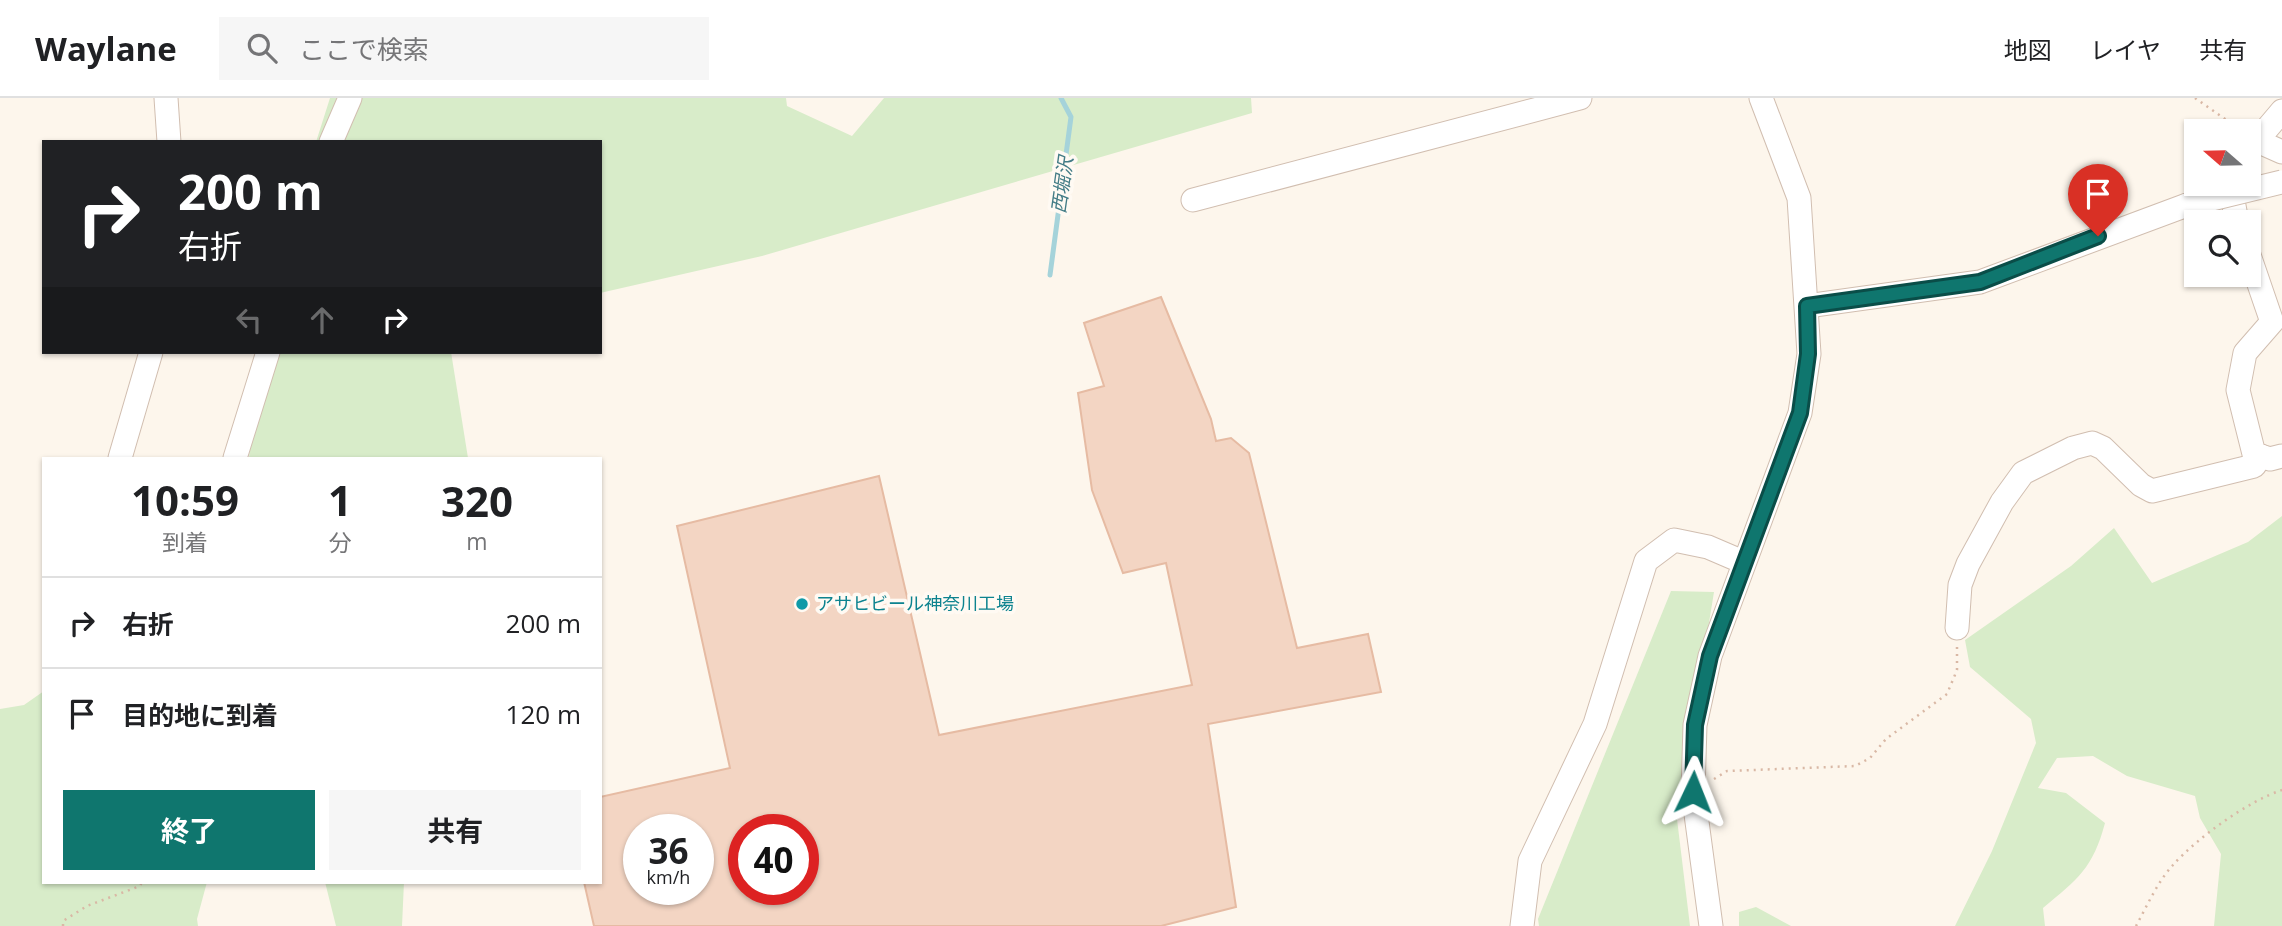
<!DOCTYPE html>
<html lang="ja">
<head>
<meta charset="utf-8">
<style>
	:root { --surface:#fff; --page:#f6f6f6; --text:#202124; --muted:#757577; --line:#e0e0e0; --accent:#0f766e }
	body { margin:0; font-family:"Open Sans","Noto Sans JP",sans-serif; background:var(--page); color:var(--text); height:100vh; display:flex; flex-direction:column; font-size:26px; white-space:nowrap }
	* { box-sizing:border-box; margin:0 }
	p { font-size:23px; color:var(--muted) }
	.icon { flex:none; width:38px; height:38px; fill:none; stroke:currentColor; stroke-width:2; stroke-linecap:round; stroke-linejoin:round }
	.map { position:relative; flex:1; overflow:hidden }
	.details { position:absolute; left:42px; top:359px; width:560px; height:427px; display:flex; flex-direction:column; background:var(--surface); border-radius:0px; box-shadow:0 2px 5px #0004 }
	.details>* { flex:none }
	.top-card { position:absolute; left:42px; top:42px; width:560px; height:214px; border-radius:0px; box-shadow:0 2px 5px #0004; background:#202124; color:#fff; overflow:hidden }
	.needle { width:46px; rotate:290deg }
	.fabs { position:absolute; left:2184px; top:21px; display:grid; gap:14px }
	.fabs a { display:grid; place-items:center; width:77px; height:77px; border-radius:0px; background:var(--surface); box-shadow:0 2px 5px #0004; font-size:35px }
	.speed { position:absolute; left:623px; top:716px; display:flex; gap:14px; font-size:35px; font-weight:700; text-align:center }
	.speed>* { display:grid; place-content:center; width:91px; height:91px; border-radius:50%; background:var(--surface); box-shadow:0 2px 5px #0004; line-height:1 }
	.speed small { font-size:18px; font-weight:400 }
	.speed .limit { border:10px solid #d22; background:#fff; color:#111 }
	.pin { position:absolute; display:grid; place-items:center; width:60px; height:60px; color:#fff; margin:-72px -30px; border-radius:50% 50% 50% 0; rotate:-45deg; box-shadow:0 0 7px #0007 }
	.pin .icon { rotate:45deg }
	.me { position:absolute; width:77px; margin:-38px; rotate:2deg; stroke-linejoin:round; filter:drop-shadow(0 0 5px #0008) }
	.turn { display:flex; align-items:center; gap:24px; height:147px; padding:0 21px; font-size:32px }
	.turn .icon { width:91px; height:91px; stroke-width:2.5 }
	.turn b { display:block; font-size:49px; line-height:60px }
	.lanes { display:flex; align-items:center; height:66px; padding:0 21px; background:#0003; justify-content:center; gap:35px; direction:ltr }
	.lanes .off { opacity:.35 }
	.eta { display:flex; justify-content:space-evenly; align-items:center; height:119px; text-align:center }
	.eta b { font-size:42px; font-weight:700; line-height:49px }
	.cta { display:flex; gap:14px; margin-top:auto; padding:14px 21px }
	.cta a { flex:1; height:80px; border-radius:0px; background:var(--accent); color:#fff; font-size:28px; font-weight:700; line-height:80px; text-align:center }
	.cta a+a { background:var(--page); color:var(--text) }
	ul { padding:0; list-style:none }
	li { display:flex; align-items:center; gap:21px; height:91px; padding:0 21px; border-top:2px solid var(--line) }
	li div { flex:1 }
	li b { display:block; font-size:26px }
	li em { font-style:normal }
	header { display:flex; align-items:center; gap:42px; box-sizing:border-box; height:98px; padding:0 35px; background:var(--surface); border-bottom:2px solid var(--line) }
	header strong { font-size:33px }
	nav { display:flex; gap:38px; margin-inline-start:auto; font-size:24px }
	.search { width:490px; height:63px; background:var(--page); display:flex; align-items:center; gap:18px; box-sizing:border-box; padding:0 24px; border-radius:0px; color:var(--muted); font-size:26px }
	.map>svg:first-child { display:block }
</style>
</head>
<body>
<header>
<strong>Waylane</strong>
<div class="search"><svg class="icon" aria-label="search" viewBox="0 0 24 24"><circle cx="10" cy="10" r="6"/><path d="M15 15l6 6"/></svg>ここで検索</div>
<nav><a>地図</a><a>レイヤ</a><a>共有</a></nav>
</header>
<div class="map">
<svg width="2282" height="828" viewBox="0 0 2282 828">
	<rect width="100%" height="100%" fill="#fdf6ec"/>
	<g fill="#d8ecc9">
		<path d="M330,0h456l1,8 65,30 32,-38h367l1,15 -490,143 -162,37v-151h-284z"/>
		<path d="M257,254h194l17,106h-219z"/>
		<path d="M2282,418v410h-68l7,-72 -21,-36 -5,-22 -68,-20 -34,-20 -36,2 -19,30 28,5 39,30c-12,45 -27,56 -62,85l2,18h-90l37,-75 44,-108 -5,-24 -61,-52 -5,-27 106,-74 43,-38 38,55 96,-41z"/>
		<path d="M1671,493l43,1 -37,227 13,107h-151l-1,-7z"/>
		<path d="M44,593v191h163l-10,37 1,7h-198v-217l24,-4z"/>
		<path d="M325,784h79l-2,44h-66z"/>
		<path d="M1756,809l35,19h-52v-14z"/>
	</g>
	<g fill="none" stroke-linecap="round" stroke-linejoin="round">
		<path stroke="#a5d3da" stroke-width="5" d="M1050,177l21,-158 -10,-19"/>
	</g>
	<path fill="#f3d5c3" stroke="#e6bba3" stroke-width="2" fill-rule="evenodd" d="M1161,199l50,122 5,22 15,-3 18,15 48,195 71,-14 13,58 -173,32 28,183 -75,19h-567l-10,-44h16v-85l130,-29 -53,-242 202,-50 60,259 253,-50 -26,-122 -43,10 -31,-83 -14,-97 26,-7 -20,-63zM639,732h59v59h-59zM744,732h59v59h-59z"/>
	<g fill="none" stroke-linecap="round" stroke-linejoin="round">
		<defs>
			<g id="minor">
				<path d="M166,0l3,44"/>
				<path d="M2255,42l27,12"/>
				<path d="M331,44l19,-44"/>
				<path d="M2249,52l33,-39"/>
				<path d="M2230,86l7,38"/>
				<path d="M1193,102l387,-102"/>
				<path d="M2249,157l23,67 -27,31 -7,37 16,64 16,5 12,-3"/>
				<path d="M1807,208l173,-24 207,-77"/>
				<path d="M120,360l31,-106"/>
				<path d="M235,360l33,-106"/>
				<path d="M1957,530l3,-43 8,-21 34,-62 21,-29 50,-25 19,-5 11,5 38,37 11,6 102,-25 7,-10"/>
				<path d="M1522,828l8,-65 65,-137 51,-163 28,-21 34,7 35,15"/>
				<path d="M1711,828l-18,-134 2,-67 15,-69 90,-243 9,-59 -10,-156 -38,-100"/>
			</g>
		</defs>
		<use href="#minor" stroke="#d1beb0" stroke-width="25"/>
		<g stroke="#d9b8a5" stroke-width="2.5" stroke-dasharray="2 5" stroke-linecap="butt">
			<path d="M2195,0l43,30"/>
			<path d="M1714,681l13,-8 128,-5 15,-8 16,-19 61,-45 10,-24v-24"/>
			<path d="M63,828v-5l24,-15 53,-20 2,-4"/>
			<path d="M2136,828c11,-20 22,-45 37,-61 24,-27 75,-64 109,-75"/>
		</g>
		<use href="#minor" stroke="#fff" stroke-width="23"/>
		<defs>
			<path id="minor-bridge" d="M2187,107l95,-23"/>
		</defs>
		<use href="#minor-bridge" stroke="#d1beb0" stroke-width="25" stroke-linecap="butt"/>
		<use href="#minor-bridge" stroke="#fff" stroke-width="23"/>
	</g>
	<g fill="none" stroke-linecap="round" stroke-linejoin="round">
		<defs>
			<path id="route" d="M1693,694l2,-67 15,-69 90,-243 8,-59 -1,-48 173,-24 118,-46"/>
		</defs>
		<use href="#route" stroke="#0a4d48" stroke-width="18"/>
		<use href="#route" stroke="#0f766e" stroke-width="12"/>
	</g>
	<circle fill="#0f9aa8" stroke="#fffaf3" stroke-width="2.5" cx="802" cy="506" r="7"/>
	<g text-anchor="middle" stroke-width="7" stroke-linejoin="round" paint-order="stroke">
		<g font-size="18" fill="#0d838f" stroke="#fffaf3" text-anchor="start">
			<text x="816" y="512">アサヒビール神奈川工場</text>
		</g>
		<g font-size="19" font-style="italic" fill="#437c86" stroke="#fffaf3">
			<text transform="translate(1062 87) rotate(-82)" y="7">西堀沢</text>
		</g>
	</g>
</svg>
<div class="fabs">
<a><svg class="needle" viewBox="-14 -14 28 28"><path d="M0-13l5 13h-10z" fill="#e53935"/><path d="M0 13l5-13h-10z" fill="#757577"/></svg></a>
<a><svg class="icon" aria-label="search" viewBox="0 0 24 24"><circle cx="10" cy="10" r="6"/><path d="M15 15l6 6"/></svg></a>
</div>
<div class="speed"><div>36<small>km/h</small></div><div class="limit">40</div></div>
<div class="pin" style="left:2098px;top:138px;background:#d93025"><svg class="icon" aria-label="arrive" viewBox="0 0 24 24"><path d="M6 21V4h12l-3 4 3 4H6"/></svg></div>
<svg class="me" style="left:1693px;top:694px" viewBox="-20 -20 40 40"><path d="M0-17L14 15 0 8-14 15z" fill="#0f766e" stroke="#fff" stroke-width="4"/></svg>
<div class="top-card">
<div class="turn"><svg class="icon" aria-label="right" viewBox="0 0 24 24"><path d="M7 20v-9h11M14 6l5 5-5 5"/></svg><div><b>200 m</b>右折</div></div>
<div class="lanes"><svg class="icon off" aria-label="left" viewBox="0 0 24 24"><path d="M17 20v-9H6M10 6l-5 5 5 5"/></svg><svg class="icon off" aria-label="ahead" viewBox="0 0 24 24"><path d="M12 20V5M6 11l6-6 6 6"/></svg><svg class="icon" aria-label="right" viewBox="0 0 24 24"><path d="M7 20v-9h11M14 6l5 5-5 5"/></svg></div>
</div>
<section class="details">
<div class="eta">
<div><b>10:59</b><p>到着</p></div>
<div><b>1</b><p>分</p></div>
<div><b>320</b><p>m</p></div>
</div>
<ul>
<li><svg class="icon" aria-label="right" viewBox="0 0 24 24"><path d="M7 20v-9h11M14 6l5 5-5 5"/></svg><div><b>右折</b></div><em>200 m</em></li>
<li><svg class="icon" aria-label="arrive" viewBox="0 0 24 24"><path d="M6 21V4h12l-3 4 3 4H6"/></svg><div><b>目的地に到着</b></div><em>120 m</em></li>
</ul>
<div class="cta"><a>終了</a><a>共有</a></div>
</section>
</div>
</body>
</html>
